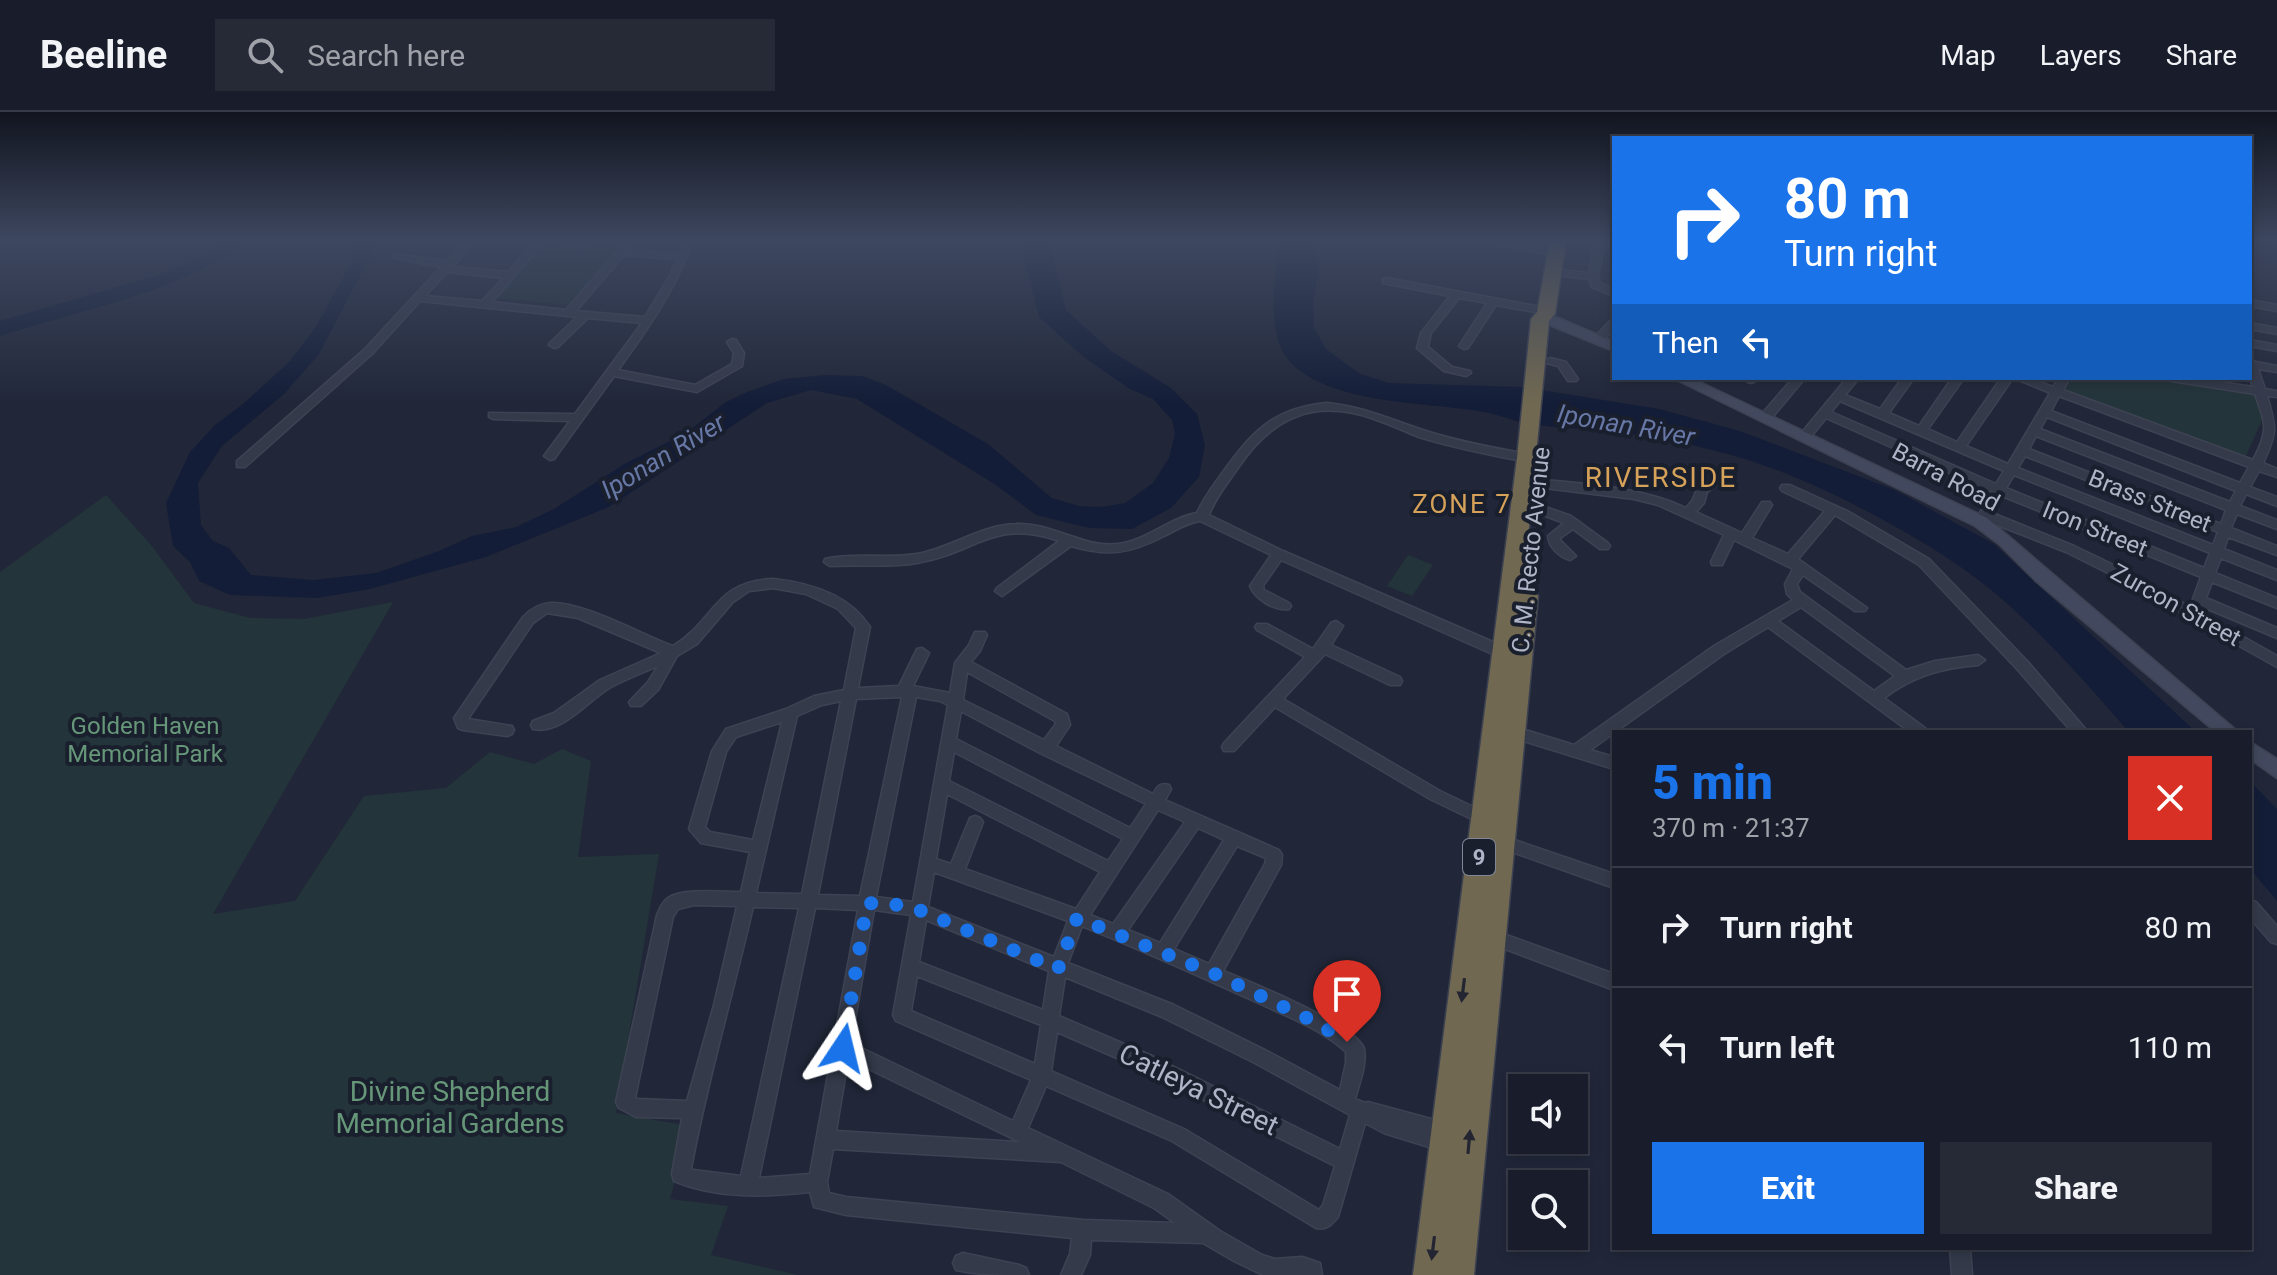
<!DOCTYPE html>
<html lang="en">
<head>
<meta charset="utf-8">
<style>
	:root { --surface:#191d2b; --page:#262a37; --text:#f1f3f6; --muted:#9fa2a9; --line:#373b47; --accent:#1a73e8 }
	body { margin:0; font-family:Roboto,sans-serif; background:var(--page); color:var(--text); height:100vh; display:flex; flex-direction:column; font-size:30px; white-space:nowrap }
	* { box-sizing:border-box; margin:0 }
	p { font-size:26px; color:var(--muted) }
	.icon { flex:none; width:44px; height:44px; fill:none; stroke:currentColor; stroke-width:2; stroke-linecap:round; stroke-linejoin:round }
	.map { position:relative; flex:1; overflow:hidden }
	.sheet { position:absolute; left:1612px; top:618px; width:640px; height:520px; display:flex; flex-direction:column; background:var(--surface); border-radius:0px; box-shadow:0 4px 12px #0003,0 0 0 2px var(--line) }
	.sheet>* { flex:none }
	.hud { position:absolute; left:1612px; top:24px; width:640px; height:244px; border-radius:0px; box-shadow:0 4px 12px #0003,0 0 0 2px var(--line); background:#1a73e8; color:#fff; overflow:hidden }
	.tools { position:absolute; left:1508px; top:962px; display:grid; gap:16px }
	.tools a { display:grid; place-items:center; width:80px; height:80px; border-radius:0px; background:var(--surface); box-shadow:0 4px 12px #0003,0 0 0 2px var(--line); font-size:40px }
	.pin { position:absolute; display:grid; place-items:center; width:68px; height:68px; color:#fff; margin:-82px -34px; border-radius:50% 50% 50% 0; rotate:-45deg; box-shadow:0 0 8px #0007 }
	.pin .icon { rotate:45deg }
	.me { position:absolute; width:88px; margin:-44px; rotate:10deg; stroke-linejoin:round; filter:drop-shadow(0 0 6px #0008) }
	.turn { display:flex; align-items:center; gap:28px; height:168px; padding:0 40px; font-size:36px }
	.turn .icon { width:104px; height:104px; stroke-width:2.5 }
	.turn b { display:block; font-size:56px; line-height:68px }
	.then { display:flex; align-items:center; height:76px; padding:0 40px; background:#0003; gap:16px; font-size:30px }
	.round { display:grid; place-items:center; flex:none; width:84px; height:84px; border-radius:0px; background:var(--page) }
	.summary { display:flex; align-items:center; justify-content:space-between; height:136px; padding:0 40px }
	h1 { font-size:48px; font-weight:800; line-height:60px; color:var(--accent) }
	.primary-button { display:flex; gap:16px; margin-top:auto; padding:16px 40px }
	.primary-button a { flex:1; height:92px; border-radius:0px; background:var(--accent); color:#fff; font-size:32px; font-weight:800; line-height:92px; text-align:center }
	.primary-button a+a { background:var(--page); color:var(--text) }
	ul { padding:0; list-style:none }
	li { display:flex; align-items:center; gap:24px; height:120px; padding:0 40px; border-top:2px solid var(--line) }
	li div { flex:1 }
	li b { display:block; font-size:30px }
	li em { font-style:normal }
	header { display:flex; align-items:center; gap:48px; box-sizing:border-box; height:112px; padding:0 40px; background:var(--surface); border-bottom:2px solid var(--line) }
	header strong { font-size:38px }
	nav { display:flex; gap:44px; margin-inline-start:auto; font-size:28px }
	.search { width:560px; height:72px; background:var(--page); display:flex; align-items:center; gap:20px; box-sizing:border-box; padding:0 28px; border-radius:0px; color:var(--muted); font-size:30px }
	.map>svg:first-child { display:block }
</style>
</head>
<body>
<header>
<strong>Beeline</strong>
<div class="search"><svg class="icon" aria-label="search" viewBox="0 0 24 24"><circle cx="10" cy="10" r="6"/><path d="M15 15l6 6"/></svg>Search here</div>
<nav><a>Map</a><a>Layers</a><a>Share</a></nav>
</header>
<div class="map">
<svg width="2277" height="1163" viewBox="0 0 2277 1163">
	<rect width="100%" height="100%" fill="#212739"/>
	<g fill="#23343a">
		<path d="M543,129l77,7 -49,57 -78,-7z"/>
		<path d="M2072,266h73l109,17 9,23 -19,42 -180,-67z"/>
		<path d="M106,383l45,50 43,58 56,15 54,1 89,-17 -180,312 82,-13 69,-105 82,-8 44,-36 44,12 28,-15 29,12 -13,96 81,-3 -43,259 73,13 -19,73 58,7 -17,49 87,20h-798v-703z"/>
		<path d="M1408,443l25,10 -21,31 -25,-10z"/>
	</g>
	<g fill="#141d37">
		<path d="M224,129h25c-72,52 -165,68 -249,95v-15l155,-45 37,-14z"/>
		<path d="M356,129h22l-59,113 -35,40 -62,52 -24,37 3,42 12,16 16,7 22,27 63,5 62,-7 63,-22 33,-15 44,-9 38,-18 72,-46 60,-30 40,-31 21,-10 37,-13 40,-4 38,1 24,9 102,59 64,54 27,8 23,1 23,-4 28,-20 16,-25 6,-24 -3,-14 -19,-21 -23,-10 -45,-31 -46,-41 -19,-76h29l17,69 45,41 60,37 26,26 8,31 -6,32 -28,31 -39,21 -43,-1 -53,-13 -40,-30 -139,-86 -46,-9 -44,13 -158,104 -123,50 -116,32 -53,9 -87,-3 -31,-14 -9,-19 -17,-16 -7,-43 24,-51 25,-27 28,-21 47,-43 25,-33 38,-68z"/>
		<path d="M1278,129h36l5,28 -6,32 1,27 12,21 34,25 29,9 133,4 137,22 81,22 155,59 99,54 202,188h-67c-43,-49 -88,-101 -139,-143 -60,-49 -171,-107 -245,-130 -46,-14 -95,-23 -142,-29 -24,-2 -49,-2 -73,-6 -14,-2 -27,-8 -41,-11 -57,-12 -152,-6 -197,-49 -29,-29 -15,-86 -14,-123z"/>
		<path d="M2250,669l27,28v92l-27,-32z"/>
	</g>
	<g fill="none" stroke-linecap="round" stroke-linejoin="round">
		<defs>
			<g id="street">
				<path d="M465,129h10l-22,26 55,5 27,-31h58l-9,8 -41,-6 -51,59 74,8 60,-69h10l-7,9 50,4 4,-13h10c-17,47 -45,88 -75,129l77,15 37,-21 2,-11 -7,-11 5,-3 4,1 8,13 -2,13 -45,26 -83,-16 -60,83 -4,1 -6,-4 26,-35 -77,-2 -4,-2v-4l86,1 67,-91 -54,-5 -30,29 -4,1 -5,-3 1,-2 27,-26 -157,-16 -48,53 -127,113h-8v-6l127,-111 77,-83 -47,-9v-4l52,7zM624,143l53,4 -5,13 -27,45 -69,-6zM447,160l56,6 -21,23 -57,-5z"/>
				<path d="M1485,129h22l49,9 5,3 -5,3 -66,-12z"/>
				<path d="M1604,130l10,1v6l-8,-1 -3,2 -5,26 2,7 14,6v7l-22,-9 -3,-8 -37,-4 -5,-3 5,-3 37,4 4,-24z"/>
				<path d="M1387,166l159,30 5,3 -5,3 -50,-9 -28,43 -4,1 -5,-3 28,-43 -28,-5 -28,35 -3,14 24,20 18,4 1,2 -5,3 -22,-5 -27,-23 4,-15 29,-37 -67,-13v-4z"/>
				<path d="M2250,188l27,5v6l-27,-5z"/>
				<path d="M1614,208v9l-12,13h-8v-4l16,-17z"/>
				<path d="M2250,211l27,5v6l-27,-5z"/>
				<path d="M2250,228l27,5v6l-27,-5z"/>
				<path d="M1550,246l16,4 12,17 -2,2h-8l-10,-15 -12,-3 -1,-2z"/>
				<path d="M2250,247l6,3 21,4v6l-19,-3 7,20 12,2v6l-10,-1c10,33 10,37 -4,67l14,6v8l-18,-6 -9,16 27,10v9l-31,-12 -6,12 37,14v9l-40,-15 -6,14 46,18v9l-49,-18 -4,12 53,21v10l-56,-22 -6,15 62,25v10l-65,-26 -6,16 71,30v10l-74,-31 -2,6 76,43v11l-159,-89 -52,-26 -79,-31 -2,3h-8l-2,-3 17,-29 -166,-74 -17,21 -4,1 -6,-4 48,-58h12l-14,17 35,14 22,-31h12l-25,35 30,13 33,-48h12l-36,51 29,13 44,-64h12l-47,68 42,18 42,-71 -36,-15h16l23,9 5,-9h12l-7,12 190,70c16,-30 13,-35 2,-66l-84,-13 -6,-3h28l60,9 -3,-9zM2059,284l190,71 -9,16 -189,-72zM1840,289l164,70 -8,13 -165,-72zM2047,305l189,74 -6,11 -190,-73zM2036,324l190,74 -5,14 -192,-75zM2025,344l193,76 -5,13 -195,-77zM2014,363l196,78 -6,15 -198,-80zM2002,384l199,81 -11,30 -62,-35 -54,-26 -82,-33z"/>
				<path d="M1748,266h12l-8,5 -4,-1z"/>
				<path d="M1793,266h12l-35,42h-8v-6z"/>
				<path d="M1327,291c39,4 66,18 102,29 32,10 65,16 98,22l6,4 -6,4c-36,-7 -73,-14 -108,-25 -15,-6 -30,-13 -45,-18 -60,-21 -102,-2 -136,49 -11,16 -23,30 -29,47l74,36 226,98 2,4 -2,4h-10l-218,-97 -18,26 1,4 25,13 2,3 -2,3c-15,2 -34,-10 -39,-23l21,-31 -71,-34c-13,2 -24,9 -36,15 -35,18 -55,21 -93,10l-69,50 -7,-5 2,-3 62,-47c-65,-23 -83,12 -142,22 -29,5 -58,1 -87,3l-6,-4 1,-3c30,-7 62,0 92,-5 34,-6 64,-29 99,-30 36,-2 66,24 102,20 28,-3 51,-26 79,-31 6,-14 14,-24 23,-37 31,-43 52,-68 107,-73z"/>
				<path d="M1524,366c54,6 112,7 162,30l6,-7 6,-14 9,-5h8l2,3 -10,7 -3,11 -8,9 46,21 20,-31h8l2,3 -20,33 36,16 37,-43 -43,-20 -2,-3 2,-3h8l59,27 80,47 98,102 61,71h-16l-55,-63 -98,-104 -84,-50 -37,44 69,49 -2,3h-10l-52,-36 -6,9 3,8 106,78 29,-9 43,-6 7,5 -7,5c-36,3 -65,11 -94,33l41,30 2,4h-17l-142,-105 -44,27 -134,96 24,7v12l-107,-33 -2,-4 2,-4 5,-2 62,19 140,-99 79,-46 -6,-6 -2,-10 8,-15 -59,-29 -12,25h-10l-1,-3 13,-27 -66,-30 -24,-6 -114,-14 -2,-3 2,-3zM1801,495l94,69 -21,15 -96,-70z"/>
				<path d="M1537,392l34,12 37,27 2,3 -2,3h-8l-27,-20 -13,9 1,3 15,15 -6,4c-11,-3 -21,-13 -22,-24l16,-13 -31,-12 -2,-3 2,-3z"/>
				<path d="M773,467c37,4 76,15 97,48l-12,61 41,-2 18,-37 5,-1 7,5 -16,33 37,7 5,-30 14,-18 6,-13h10l2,3 -7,16 -9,11 96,52 3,11 -14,21 97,48c4,-7 7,-12 16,-9l2,4 -6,11 114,50 3,5 -1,10 -58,106c25,10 136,55 141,78 3,16 -5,35 -9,50l10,4 3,-1 85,23 3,6 -4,7 2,5 -3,6 -6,3 -61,-19 -19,-10 -27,94c-7,8 -11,13 -22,11l-144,-87 -126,-55 -18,42 140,66 52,37 42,24 13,4 27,-2 18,6 2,12h-59l-29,-14 -31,-18 -112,-3 -1,15 -9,20h-20l9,-21 2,-16 -226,-23 -32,-8 -4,-15c-45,5 -93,7 -136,-11l-2,-7 10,-56 -46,-1 -17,-9 -3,-6 41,-187c2,-5 6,-14 11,-17 13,-10 56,-6 73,-6l9,-40 -49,-9 -12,-14 23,-78 14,-22 60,-20 28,-13 30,-6 12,-62 -18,-19 -32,-15 -33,-6 -24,3 -16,11 -36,42 -20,12 -19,34 -17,16h-10l-2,-4 19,-20 10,-16c-16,7 -32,13 -47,21 -23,13 -49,48 -78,42l-2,-4 2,-4 21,-8 46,-33 61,-27 -83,-35 -31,-5 -14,10 -65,96 44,7 2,4 -2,4 -5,2 -44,-6 -5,-2 -4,-10 69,-101c8,-8 17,-14 29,-14 34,0 88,31 121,43 42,-25 41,-65 100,-67zM967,560l88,49 1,3 -12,16 -81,-40zM902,585l-42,199 -42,-1 38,-196zM916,585l24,4 8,4 -35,197 -37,-5zM841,589l-39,193 -46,-1 41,-177 25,-11zM961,599l79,42 106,51 -16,24 -174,-89zM782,610l-29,118 -43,-8 -5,-5 21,-75 10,-15zM954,640l169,87 -15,22 -159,-80zM947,682l153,78 -24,37 -111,-40 18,-47 -3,-4 -5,-2 -5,2 -19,46 -15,-5zM1158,698l27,12 -72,102 -23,-9zM1198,716l26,12 -64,103 -32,-13zM1237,734l29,12 -1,6 -56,100 -35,-15zM934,760l134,49 -14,36 -126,-50zM694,793l43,1 -23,99 -27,96 -49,-2 -3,-1 38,-181 5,-8zM753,795l46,1 -58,268 -48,-6 -2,-1c16,-88 42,-175 62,-262zM815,796l43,2 -48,264 -51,4zM874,798l37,5 -18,100 3,6 135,59 -18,41 -162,-78zM926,808l123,51 -6,39 -124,-48zM1082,814c58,23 115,49 172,75 32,15 66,27 92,51v11l-6,27 -75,-40 -91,-45 -106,-42zM917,864l124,49 -6,39 -124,-53zM1065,865l97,40 91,45 97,53 -10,34 -188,-93 -93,-40zM1057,920l83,36 195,98 -12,39 -4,5 -135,-81 -133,-58zM848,947l172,83 -184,-11zM833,1037l228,13 93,46 21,15 -92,-3 -237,-23 -17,-4 -2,-11z"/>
				<path d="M1336,509l7,5 -12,19 69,32 2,4 -2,4h-10l-65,-31 -42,45 157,92 48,23 3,4 -3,4 -5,2 -5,-2 -48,-23 -155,-92 -41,44h-10l-2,-4 2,-4 81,-86 -48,-27 -2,-3 2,-3h10l46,25 18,-26z"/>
				<path d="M1500,723l114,39v14l-119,-42 -3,-5 3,-5z"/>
				<path d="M2250,788l6,2 21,24v18l-6,-2 -21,-24z"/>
				<path d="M1490,817l124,45v16l-130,-49 -2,-5 2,-5z"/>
				<path d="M1950,1136h20l2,27h-20z"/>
				<path d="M963,1141l56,12 7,3 3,7c-24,0 -51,0 -73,-5l-3,-7 3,-7z"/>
			</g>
			<g id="secondary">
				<path d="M1540,203l18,3 56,24v9l-64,-26 -15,-3v-6z"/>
				<path d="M1673,266h18l296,140 251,214h-22l-180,-151 -37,-37 -24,-18z"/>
				<path d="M2250,630l27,17v19l-27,-19z"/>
			</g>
			<path id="highway" d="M1550,129h16l-11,73 -6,7 -26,268 12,1 3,6 -64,679h-61l104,-817 14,-139 6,-7z"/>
		</defs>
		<use href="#street" stroke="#3e4353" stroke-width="3"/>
		<use href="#secondary" stroke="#3e4353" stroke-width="3"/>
		<use href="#highway" stroke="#3c4151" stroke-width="3"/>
		<use href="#street" fill="#343a4a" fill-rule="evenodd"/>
		<use href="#secondary" fill="#42485d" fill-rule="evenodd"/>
		<use href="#highway" fill="#706851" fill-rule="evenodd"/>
	</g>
	<defs><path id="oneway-solid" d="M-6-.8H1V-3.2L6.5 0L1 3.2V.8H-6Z" transform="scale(2)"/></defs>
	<g fill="#232632">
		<use href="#oneway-solid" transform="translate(1463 878) rotate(97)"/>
		<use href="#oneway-solid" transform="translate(1469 1030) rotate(-85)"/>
		<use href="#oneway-solid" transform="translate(1433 1136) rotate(97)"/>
	</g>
	<linearGradient id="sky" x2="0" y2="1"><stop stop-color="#12151f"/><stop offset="0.44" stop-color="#3d475f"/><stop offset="1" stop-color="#3d475f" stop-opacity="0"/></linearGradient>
	<rect width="2277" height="292" fill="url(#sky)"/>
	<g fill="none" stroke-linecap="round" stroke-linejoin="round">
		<path stroke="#1a73e8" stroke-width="14" stroke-dasharray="0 25.2" d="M843,936l24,-145 32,2 20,5 139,59 19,-51 136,55 104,50 30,19"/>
	</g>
	<g text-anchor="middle" stroke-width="8" stroke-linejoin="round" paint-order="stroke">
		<rect fill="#1a1f2e" stroke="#828798" stroke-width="2" x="1463" y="727" width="32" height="36" rx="6"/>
		<g font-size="22" font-weight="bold" fill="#afb4c6">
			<text x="1479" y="753">9</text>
		</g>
		<g font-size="24" fill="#afb4c6" stroke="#1a1f2e">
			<text transform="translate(1946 365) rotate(28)" y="8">Barra Road</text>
			<text transform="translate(2150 389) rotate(22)" y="8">Brass Street</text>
			<text transform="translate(2095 417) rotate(22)" y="8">Iron Street</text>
			<text transform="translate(1531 438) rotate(-84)" y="8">C. M. Recto Avenue</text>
			<text transform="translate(2176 493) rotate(29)" y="8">Zurcon Street</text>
		</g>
		<g font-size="24" fill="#669779" stroke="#1a1f2e">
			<text x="145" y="622">Golden Haven<tspan x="145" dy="28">Memorial Park</tspan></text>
		</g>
		<g font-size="26" font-style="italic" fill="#6778a6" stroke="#1a1f2e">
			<text transform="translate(1626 313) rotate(10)" y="9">Iponan River</text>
			<text transform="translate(663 344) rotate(-31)" y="9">Iponan River</text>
		</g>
		<g font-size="26" letter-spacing="2" fill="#d6a25a" stroke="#1a1f2e">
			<text x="1462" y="401">ZONE 7</text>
		</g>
		<g font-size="28" letter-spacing="2" fill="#d6a25a" stroke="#1a1f2e">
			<text x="1661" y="375">RIVERSIDE</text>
		</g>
		<g font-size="28" fill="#afb4c6" stroke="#1a1f2e">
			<text transform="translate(1199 977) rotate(26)" y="10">Catleya Street</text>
		</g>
		<g font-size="28" fill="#669779" stroke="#1a1f2e">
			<text x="450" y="989">Divine Shepherd<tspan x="450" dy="32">Memorial Gardens</tspan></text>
		</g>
	</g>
</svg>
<div class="tools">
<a><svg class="icon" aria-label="sound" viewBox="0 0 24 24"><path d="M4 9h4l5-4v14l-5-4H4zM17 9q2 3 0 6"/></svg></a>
<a><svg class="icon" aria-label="search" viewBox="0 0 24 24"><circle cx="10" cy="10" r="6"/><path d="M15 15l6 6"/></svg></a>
</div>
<div class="pin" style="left:1347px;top:930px;background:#d93025"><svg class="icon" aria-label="arrive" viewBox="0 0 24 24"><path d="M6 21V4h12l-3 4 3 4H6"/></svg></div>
<svg class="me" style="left:843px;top:936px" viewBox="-20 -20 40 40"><path d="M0-17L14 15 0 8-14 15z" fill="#1a73e8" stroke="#fff" stroke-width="4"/></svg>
<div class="hud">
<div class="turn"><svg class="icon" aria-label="right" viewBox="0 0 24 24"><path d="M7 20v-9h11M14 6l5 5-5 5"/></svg><div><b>80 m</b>Turn right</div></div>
<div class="then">Then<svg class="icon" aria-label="left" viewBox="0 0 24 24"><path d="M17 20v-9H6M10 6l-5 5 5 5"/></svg></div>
</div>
<section class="sheet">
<div class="summary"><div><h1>5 min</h1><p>370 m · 21:37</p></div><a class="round" style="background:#d93025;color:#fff"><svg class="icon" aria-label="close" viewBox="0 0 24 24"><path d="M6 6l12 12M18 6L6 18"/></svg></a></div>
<ul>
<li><svg class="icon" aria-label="right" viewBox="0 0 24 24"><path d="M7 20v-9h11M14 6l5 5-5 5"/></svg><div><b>Turn right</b></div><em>80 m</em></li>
<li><svg class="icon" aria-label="left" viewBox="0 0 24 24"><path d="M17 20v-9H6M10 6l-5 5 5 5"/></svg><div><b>Turn left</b></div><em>110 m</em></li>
</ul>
<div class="primary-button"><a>Exit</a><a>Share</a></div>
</section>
</div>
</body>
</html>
